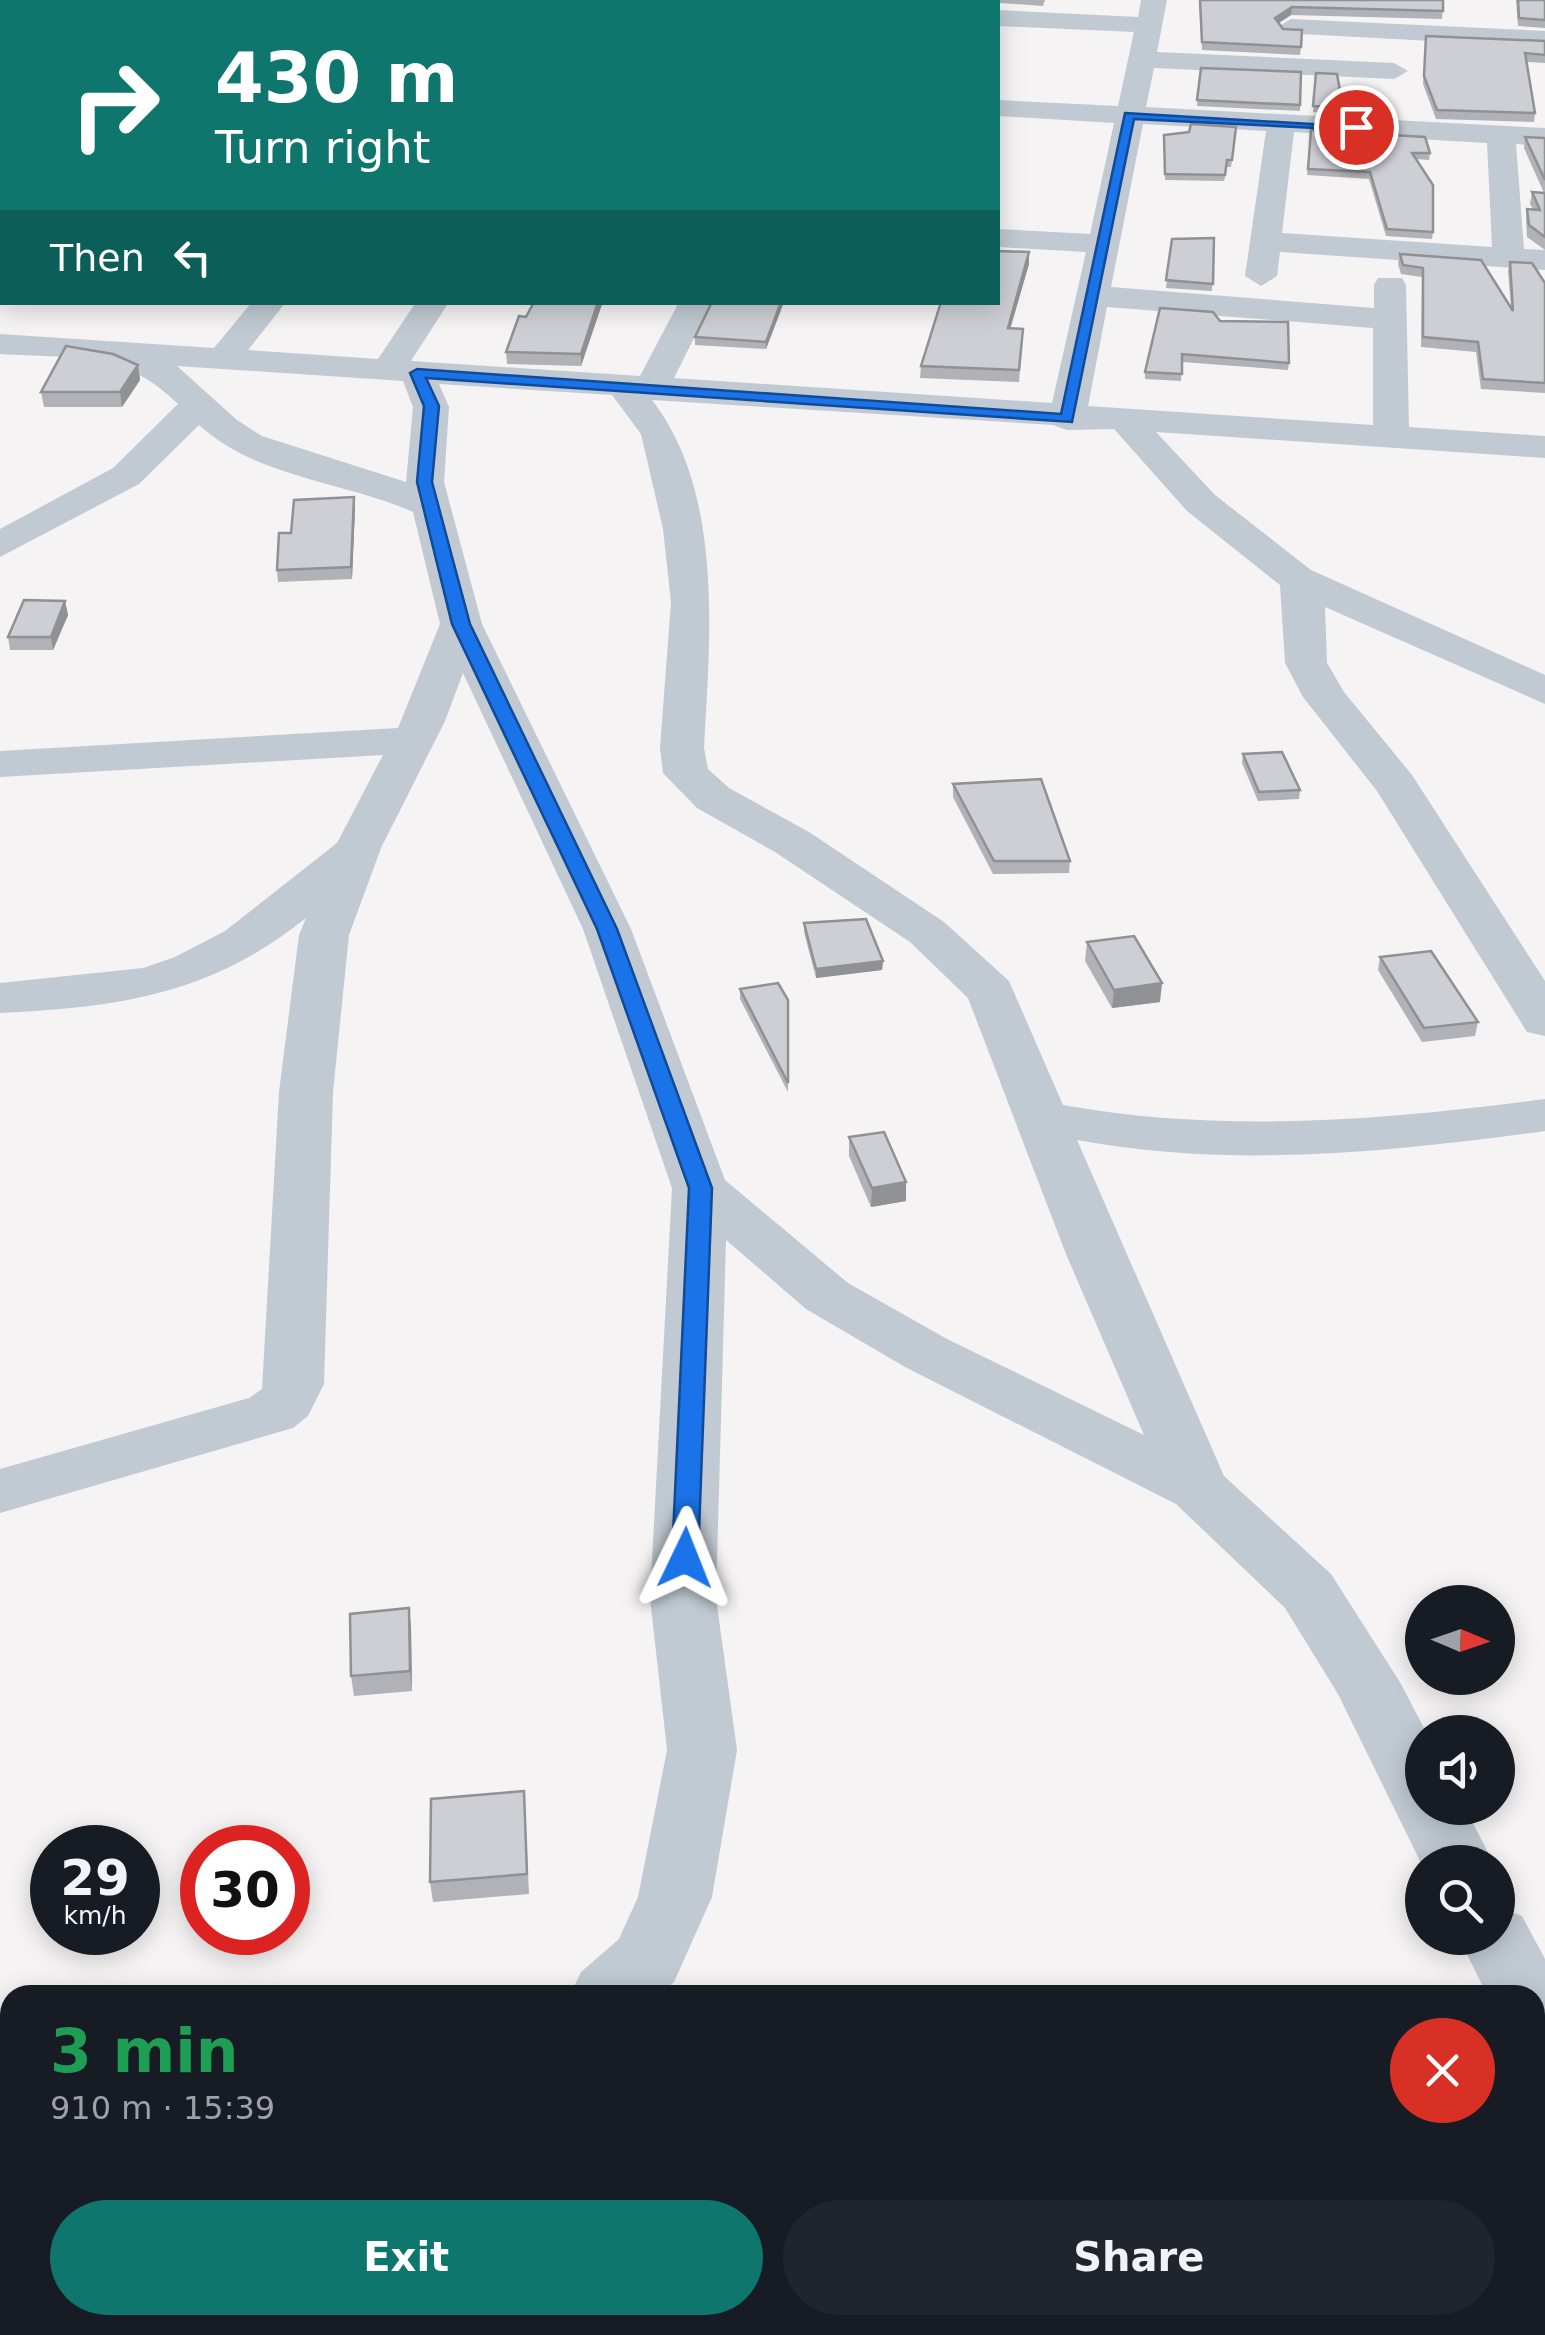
<!DOCTYPE html>
<html lang="en">
<head>
<meta charset="utf-8">
<style>
	:root { --surface:#171b24; --page:#20242c; --text:#f1f3f6; --muted:#9ea1a6; --accent:#0f766e }
	body { margin:0; font-family:"DejaVu Sans",sans-serif; background:var(--page); color:var(--text); height:100vh; display:flex; flex-direction:column; font-size:38px; white-space:nowrap }
	* { box-sizing:border-box; margin:0 }
	p { font-size:32px; color:var(--muted) }
	.icon { flex:none; width:55px; height:55px; fill:none; stroke:currentColor; stroke-width:2; stroke-linecap:round; stroke-linejoin:round }
	.map { position:relative; flex:1; overflow:hidden }
	.drawer { position:absolute; left:0px; top:1985px; width:1545px; height:350px; display:flex; flex-direction:column; background:var(--surface); border-radius:30px 30px 0 0; box-shadow:0 5px 25px #0003 }
	.drawer>* { flex:none }
	.top-card { position:absolute; left:0px; top:0px; width:1000px; height:305px; box-shadow:0 5px 25px #0003; background:#0f766e; color:#fff; overflow:hidden }
	.needle { width:65px; rotate:92deg }
	.tools { position:absolute; left:1405px; top:1585px; display:grid; gap:20px }
	.tools a { display:grid; place-items:center; width:110px; height:110px; border-radius:50%; background:var(--surface); box-shadow:0 5px 25px #0003; font-size:50px }
	.speed { position:absolute; left:30px; top:1825px; display:flex; gap:20px; font-size:50px; font-weight:700; text-align:center }
	.speed>* { display:grid; place-content:center; width:130px; height:130px; border-radius:50%; background:var(--surface); box-shadow:0 5px 25px #0003; line-height:1 }
	.speed small { font-size:25px; font-weight:400 }
	.speed .limit { border:15px solid #d22; background:#fff; color:#111 }
	.pin { position:absolute; display:grid; place-items:center; width:85px; height:85px; color:#fff; margin:-42px; border:5px solid #fff; border-radius:50%; box-shadow:0 2px 10px #0007 }
	.me { position:absolute; width:110px; margin:-55px; rotate:2deg; stroke-linejoin:round; filter:drop-shadow(0 0 8px #0008) }
	.turn { display:flex; align-items:center; gap:35px; height:210px; padding:0 50px; font-size:45px }
	.turn .icon { width:130px; height:130px; stroke-width:2.5 }
	.turn b { display:block; font-size:70px; line-height:85px }
	.then { display:flex; align-items:center; height:95px; padding:0 50px; background:#0003; gap:20px; font-size:38px }
	.round { display:grid; place-items:center; flex:none; width:105px; height:105px; border-radius:52px; background:var(--page) }
	.summary { display:flex; align-items:center; justify-content:space-between; height:170px; padding:0 50px }
	h1 { font-size:60px; font-weight:700; line-height:75px; color:#1e9e55 }
	.cta { display:flex; gap:20px; margin-top:auto; padding:20px 50px }
	.cta a { flex:1; height:115px; border-radius:60px; background:var(--accent); color:#fff; font-size:40px; font-weight:700; line-height:115px; text-align:center }
	.cta a+a { background:var(--page); color:var(--text) }
	.map>svg:first-child { display:block }
</style>
</head>
<body>
<div class="map">
<svg width="1545" height="2335" viewBox="0 0 1545 2335">
	<rect width="100%" height="100%" fill="#f5f3f3"/>
	<g fill="none" stroke-linecap="round" stroke-linejoin="round">
		<g fill="#c1cad2" fill-rule="evenodd">
			<path d="M0,0h27l2,2h-27l-2,8z"/>
			<path d="M634,0h81l2,2h-81z"/>
			<path d="M1141,0h26l-10,52 237,11 14,8 -14,8 -240,-11 -8,39 399,21v18l-29,-2 8,105 21,1v20l-265,-18 -3,24 -16,10 -16,-10 21,-145 -123,-7 -32,163 263,21v-23l4,-7h24l4,7 3,142 136,9v22l-389,-26 59,63 96,75 234,105v29l-220,-97 2,56 17,29 68,83 133,206v55l-18,-4 -150,-241 -74,-94 -18,-34 -5,-78 -93,-74 -73,-82 -47,1 -14,-5 -401,-25c72,93 58,237 52,348l4,21 21,19 80,44 135,90 65,59 54,124c161,29 321,15 482,-6v32c-155,21 -312,38 -468,9l147,336 107,98 70,110 25,48 -4,76h43l28,54 -71,3 -84,-171 -53,-86 -109,-104 -271,-137 -99,-58 -80,-69 -10,358 21,152 -25,147 -38,85 -14,13h-90l11,-23 38,-33 19,-42 29,-147 -17,-152 22,-410 -89,-259 -120,-256 -18,48 -64,127 -32,87 -16,157 -9,292 -16,32 -15,12 -293,85v-44l249,-71 13,-9 17,-297 20,-157 7,-17c-96,77 -186,89 -306,95v-30l143,-15 32,-11 50,-26 112,-88 46,-88 -383,22v-26l398,-23 42,-104 -27,-112c-70,-31 -156,-34 -214,-87l-60,59 -139,73v-28l113,-61 65,-64c-55,-55 -105,-45 -178,-50v-20l214,14 38,-46h34l-38,48 130,9 38,-57h33l-38,59 229,15 39,-74h33l-38,76 378,25 34,-151 -88,-5v-18l92,5 24,-111 -116,-7v-16l120,6 16,-74 -136,-6v-16l140,7zM1294,132l193,11 5,104 -210,-14zM1107,307l266,21v97l-285,-19zM177,366l226,15 10,26 -7,75 -144,-46 -25,-16zM439,384l173,11 29,39 22,95 8,73 -11,146 3,25 34,35 78,44 135,90 58,56 98,256 78,181 -197,-96 -99,-56 -123,-103 -94,-251 -149,-305 -38,-142 5,-75z"/>
			<path d="M1291,19l254,12v16l-263,-14 -4,-6z"/>
			<rect x="0" y="48" width="2" height="16"/>
			<path d="M2,282l4,20 -6,2v-21z"/>
			<path d="M1498,1907l24,9 23,43v61l-10,4v-29h-48l-28,-57h39z"/>
			<path d="M10,2184v74l-10,1v-74z"/>
			<path d="M1545,2205v79l-10,4v-79z"/>
			<path d="M243,2325h84l1,10h-84z"/>
			<path d="M1356,2325h97l-4,10h-97z"/>
		</g>
	</g>
	<g fill="#b0b2b7">
		<path d="M72,0h214l-1,2h-216z"/>
		<path d="M780,0h265l-2,6 -85,-6 -1,2h-178z"/>
		<path d="M1199,0h244l-1,19 -151,-4 -12,8 22,24 -1,8 -98,-5z"/>
		<path d="M1516,0h29v28l-27,-2z"/>
		<path d="M1426,36l119,5v22l-18,-1 8,51 -1,9 -98,-3 -13,-35z"/>
		<path d="M1201,68l99,37v6l-103,-5z"/>
		<path d="M1316,73l27,34v7l-30,-2z"/>
		<path d="M1236,127l-5,40h-4l-3,14 -59,-1 -1,-39z"/>
		<path d="M1311,130l119,23 -1,7 -13,-1 17,73 -1,7 -46,-3 -17,-57 -62,-4z"/>
		<path d="M1525,137l20,1v112l-18,-13 -1,-17 1,-11h6l-3,-5 2,-12 12,1 -20,-45z"/>
		<path d="M1214,238l-2,53 -46,-3 6,-49z"/>
		<path d="M1029,252v12l-19,64 13,1 -4,53 -99,-4 1,-12z"/>
		<path d="M1400,254l111,53 -3,-36 2,-9 35,21v110l-64,-4 -5,-37 -55,-5 1,-70 -21,-3 -3,-10z"/>
		<path d="M712,302h72l-18,47 -71,-4v-8z"/>
		<path d="M602,304l-21,62 -74,-2 -1,-12 20,-35z"/>
		<path d="M1220,321l69,42 -1,7 -106,-8 -1,19 -36,-2v-7z"/>
		<path d="M138,365l2,15 -18,27h-78l-3,-15z"/>
		<path d="M354,497l1,12 -3,70 -74,3 -1,-12 14,-37z"/>
		<path d="M65,601l3,14 -15,35h-43l-2,-13z"/>
		<path d="M1243,754l57,36 -1,9 -41,2 -16,-38z"/>
		<path d="M953,784l117,77 -1,12 -76,1 -40,-77z"/>
		<path d="M804,923l79,38 -1,9 -66,8 -12,-46z"/>
		<path d="M1087,942l73,60 -48,6 -27,-47z"/>
		<path d="M1380,957l98,65 -3,14 -53,6 -44,-72z"/>
		<path d="M740,989l48,11v92l-48,-93z"/>
		<path d="M849,1137l57,45v19l-35,6 -22,-51z"/>
		<path d="M409,1608l2,20 1,63 -58,5 -3,-20z"/>
		<path d="M524,1791l5,103 -96,8 -3,-20z"/>
	</g>
	<g fill="#909195">
		<path d="M1292,7l-1,8 -17,11 1,-8z"/>
		<path d="M1029,252v12l-22,76 1,-12z"/>
		<path d="M598,302h4v2l-21,62v-12z"/>
		<path d="M781,302h3l-18,47v-7z"/>
		<path d="M138,365l2,15 -18,27 -2,-15z"/>
		<path d="M354,497l1,12 -3,70 -1,-12z"/>
		<path d="M65,601l3,14 -15,35 -2,-13z"/>
		<path d="M883,961l-1,9 -66,8v-9z"/>
		<path d="M1162,983l-2,19 -48,6 2,-18z"/>
		<path d="M906,1182v19l-35,6 1,-19z"/>
		<path d="M409,1608l2,20 1,63 -2,-20z"/>
	</g>
	<g fill="#cdcfd5" stroke="#909195" stroke-width="2.5">
		<path d="M72,0h162l-2,2h-163z"/>
		<path d="M380,0h78v2h-79z"/>
		<path d="M577,0h99l-1,2h-99z"/>
		<path d="M780,0h96l4,2h-101z"/>
		<path d="M1200,0h243v11l-151,-4 -17,11 8,11 19,1 -1,17 -99,-5z"/>
		<path d="M1518,0h27v20l-26,-2z"/>
		<path d="M0,19l2,1v18h-2z"/>
		<path d="M1426,36l119,5v14l-20,-2 10,60 -98,-3 -13,-34z"/>
		<path d="M2,57v31l-2,2v-31z"/>
		<path d="M1201,68l100,4 -1,33 -103,-5z"/>
		<path d="M1316,73l21,1 6,33 -30,-1z"/>
		<path d="M0,106h2v105l-2,2v-41l2,1 -1,-26 -1,1z"/>
		<path d="M1191,124l45,3 -4,33h-5l-2,15 -60,-1 -1,-39 25,-3z"/>
		<path d="M1311,130l114,7 5,16h-18l21,32v47l-46,-3 -17,-57 -62,-3z"/>
		<path d="M1525,137l20,1v42z"/>
		<path d="M1532,192l13,1v44l-16,-12 -2,-16 13,1z"/>
		<path d="M1214,238l-1,46 -47,-4 6,-41z"/>
		<path d="M998,251l31,1 -21,76 15,1 -4,41 -98,-4 20,-64h57z"/>
		<path d="M1400,254l81,6 32,51 -3,-49 22,1 13,20v100l-62,-4 -5,-37 -55,-5v-69l-20,-3z"/>
		<path d="M534,302h64l-17,52 -75,-2 13,-36 7,1z"/>
		<path d="M712,302h69l-15,40 -71,-5z"/>
		<path d="M1160,308l53,4 7,9 68,1 1,41 -107,-9v20l-37,-2z"/>
		<path d="M66,346l47,8 25,11 -18,27h-79z"/>
		<path d="M354,497l-3,70 -74,3 2,-37h12l3,-33z"/>
		<path d="M24,600l41,1 -14,36h-43z"/>
		<path d="M1282,752l18,38 -41,2 -16,-38z"/>
		<path d="M1041,779l29,82h-76l-41,-77z"/>
		<path d="M866,919l17,42 -67,8 -12,-46z"/>
		<path d="M1134,936l28,47 -48,7 -27,-48z"/>
		<path d="M1431,951l47,71 -54,6 -44,-71z"/>
		<path d="M778,983l10,17v83l-48,-94z"/>
		<path d="M884,1132l22,50 -34,6 -23,-51z"/>
		<path d="M409,1608l1,63 -59,5 -1,-62z"/>
		<path d="M524,1791l3,83 -97,8 1,-83z"/>
		<path d="M39,2325h46l-1,10h-46z"/>
	</g>
	<path fill="#1a73e8" stroke="#114b97" stroke-width="2.5" d="M1125,113l237,14 -6,3 -222,-11 -62,303 -646,-44 13,28 -7,76 38,142 147,305 95,259 -14,370 -4,7h-18l-4,-7 17,-370 -92,-259 -145,-305 -35,-142 7,-76 -14,-33 7,-4 644,45z"/>
</svg>
<div class="tools">
<a><svg class="needle" viewBox="-14 -14 28 28"><path d="M0-13l5 13h-10z" fill="#e53935"/><path d="M0 13l5-13h-10z" fill="#9ea1a6"/></svg></a>
<a><svg class="icon" aria-label="sound" viewBox="0 0 24 24"><path d="M4 9h4l5-4v14l-5-4H4zM17 9q2 3 0 6"/></svg></a>
<a><svg class="icon" aria-label="search" viewBox="0 0 24 24"><circle cx="10" cy="10" r="6"/><path d="M15 15l6 6"/></svg></a>
</div>
<div class="speed"><div>29<small>km/h</small></div><div class="limit">30</div></div>
<div class="pin" style="left:1356px;top:127px;background:#d93025"><svg class="icon" aria-label="arrive" viewBox="0 0 24 24"><path d="M6 21V4h12l-3 4 3 4H6"/></svg></div>
<svg class="me" style="left:685px;top:1558px" viewBox="-20 -20 40 40"><path d="M0-17L14 15 0 8-14 15z" fill="#1a73e8" stroke="#fff" stroke-width="4"/></svg>
<div class="top-card">
<div class="turn"><svg class="icon" aria-label="right" viewBox="0 0 24 24"><path d="M7 20v-9h11M14 6l5 5-5 5"/></svg><div><b>430 m</b>Turn right</div></div>
<div class="then">Then<svg class="icon" aria-label="left" viewBox="0 0 24 24"><path d="M17 20v-9H6M10 6l-5 5 5 5"/></svg></div>
</div>
<section class="drawer">
<div class="summary"><div><h1>3 min</h1><p>910 m · 15:39</p></div><a class="round" style="background:#d93025;color:#fff"><svg class="icon" aria-label="close" viewBox="0 0 24 24"><path d="M6 6l12 12M18 6L6 18"/></svg></a></div>
<div class="cta"><a>Exit</a><a>Share</a></div>
</section>
</div>
</body>
</html>
